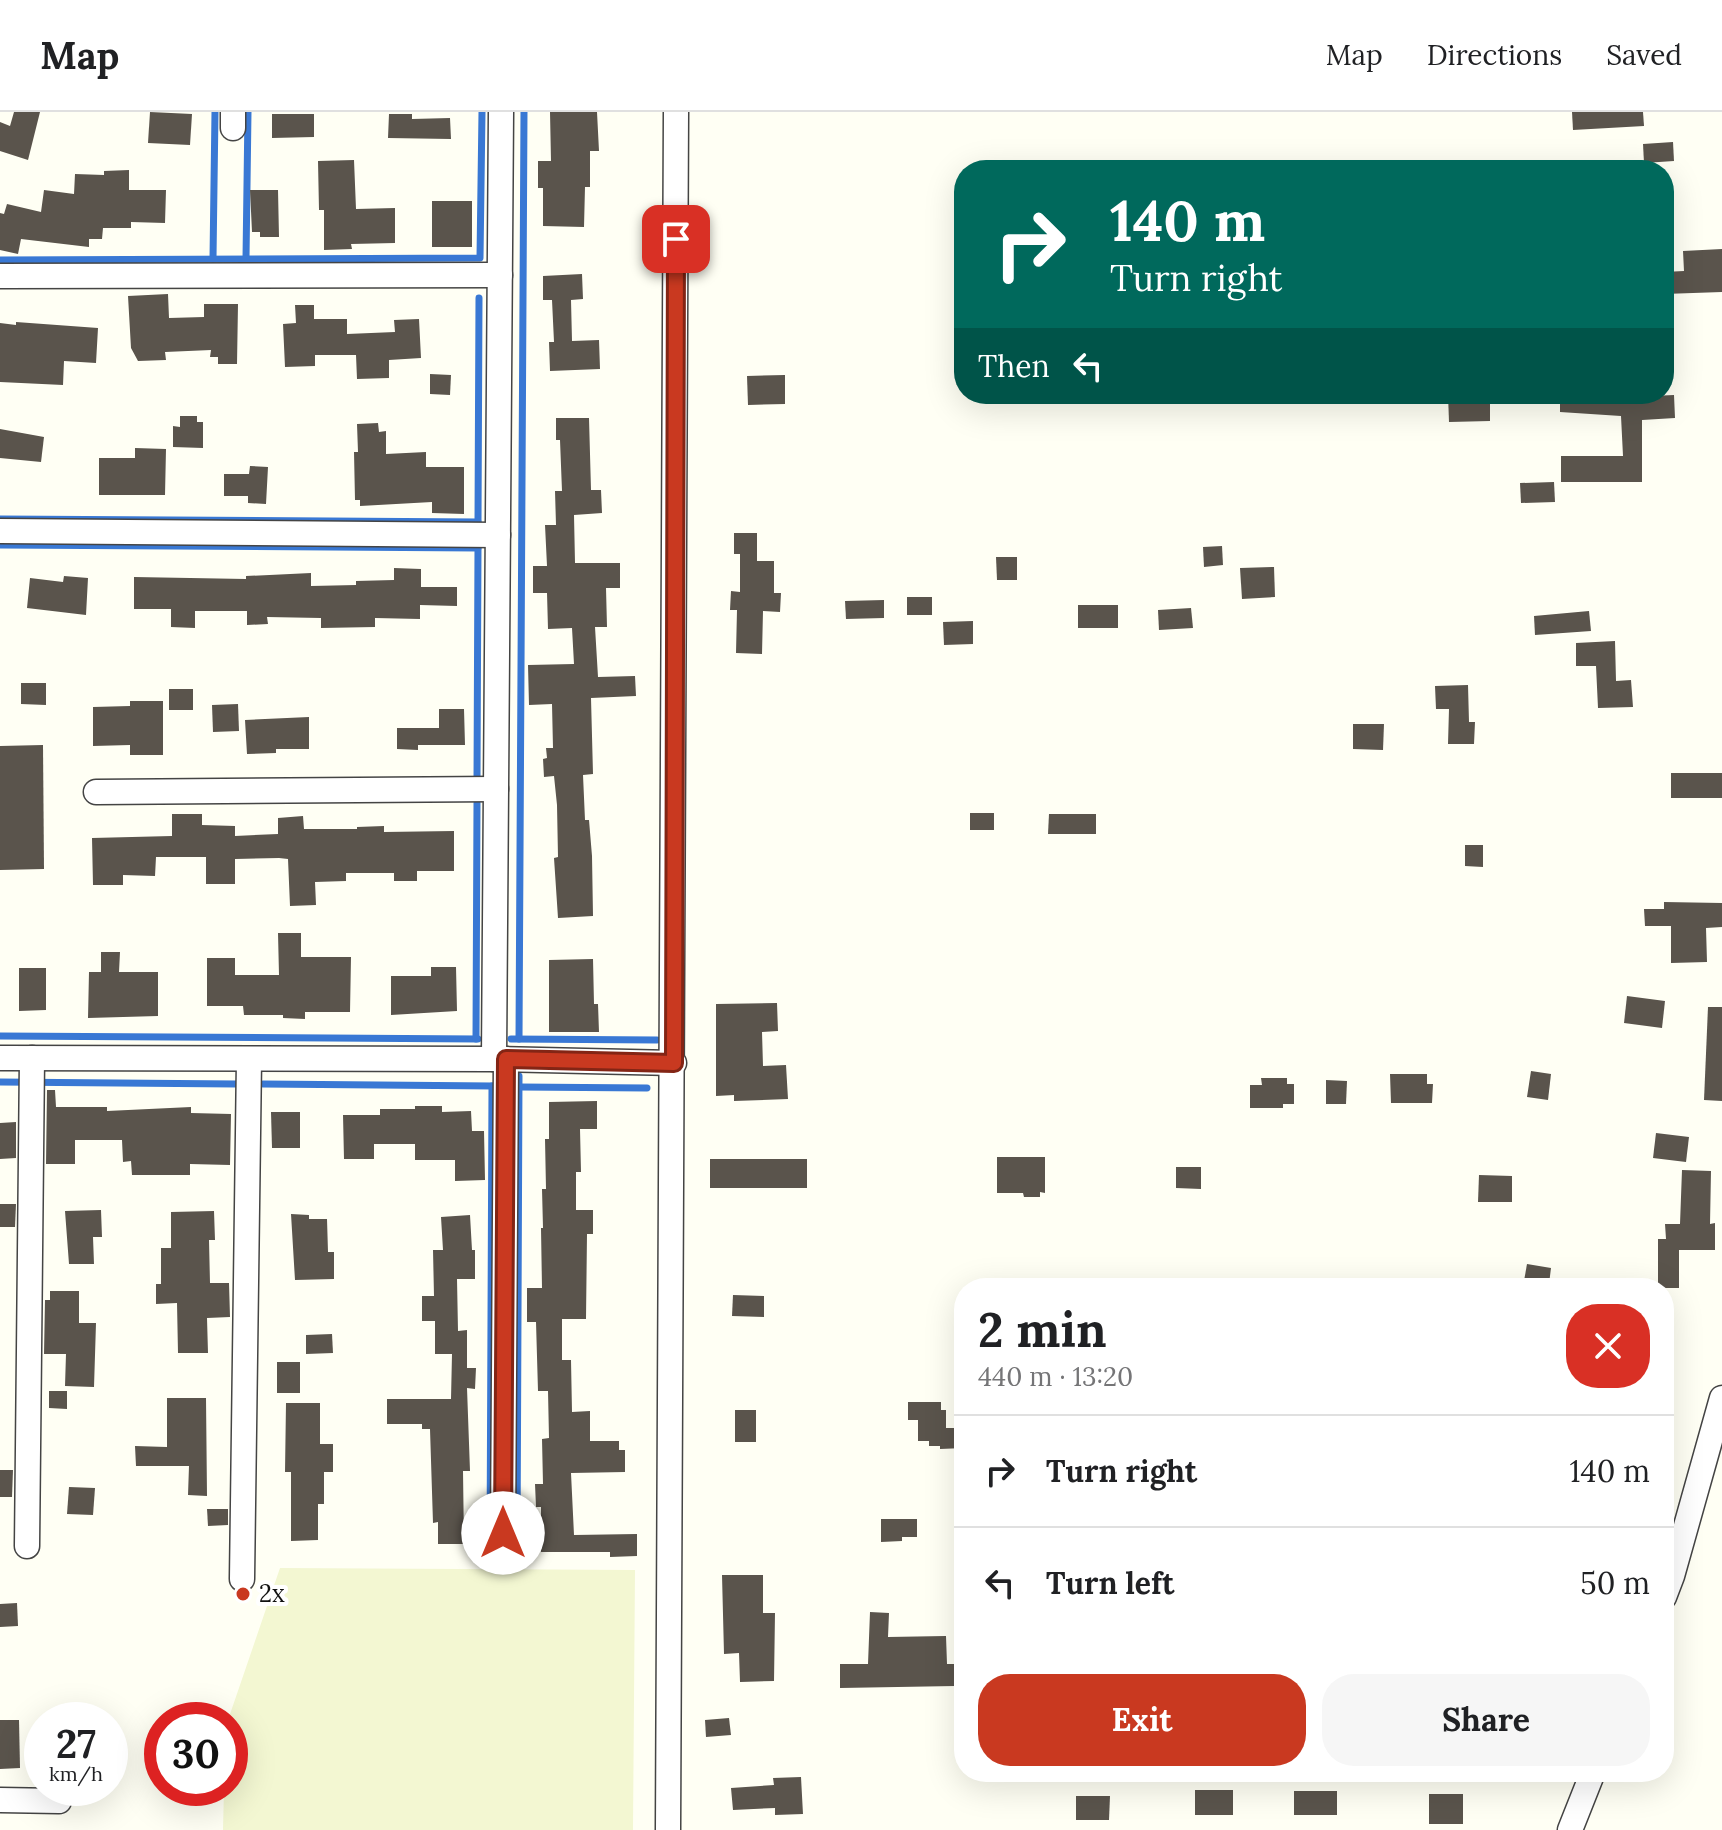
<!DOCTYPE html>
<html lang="en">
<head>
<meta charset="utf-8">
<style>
	:root { --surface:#fff; --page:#f6f6f6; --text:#202124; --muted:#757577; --line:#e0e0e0; --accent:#c93920 }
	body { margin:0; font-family:Lora,serif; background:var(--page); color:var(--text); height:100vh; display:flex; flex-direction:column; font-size:30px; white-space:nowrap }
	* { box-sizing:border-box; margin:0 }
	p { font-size:26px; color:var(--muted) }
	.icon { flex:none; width:44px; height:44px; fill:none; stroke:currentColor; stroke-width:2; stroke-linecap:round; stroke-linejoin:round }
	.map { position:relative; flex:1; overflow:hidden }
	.details { position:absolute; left:954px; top:1166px; width:720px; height:504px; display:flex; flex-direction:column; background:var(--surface); border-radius:32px; box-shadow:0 8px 32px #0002 }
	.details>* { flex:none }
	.guide { position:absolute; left:954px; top:48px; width:720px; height:244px; border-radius:32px; box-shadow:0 8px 32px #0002; background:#00695c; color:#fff; overflow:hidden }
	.speed { position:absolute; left:24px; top:1590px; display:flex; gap:16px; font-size:40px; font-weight:700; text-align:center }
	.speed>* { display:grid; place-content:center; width:104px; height:104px; border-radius:50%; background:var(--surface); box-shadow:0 8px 32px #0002; line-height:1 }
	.speed small { font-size:20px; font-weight:400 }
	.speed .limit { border:12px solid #d22; background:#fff; color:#111 }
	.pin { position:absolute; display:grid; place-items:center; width:68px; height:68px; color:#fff; margin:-34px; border-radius:16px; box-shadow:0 4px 12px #0006 }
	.me { position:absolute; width:88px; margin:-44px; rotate:0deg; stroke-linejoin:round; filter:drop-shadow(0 0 6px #0008) }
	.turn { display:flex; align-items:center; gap:28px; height:168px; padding:0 24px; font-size:36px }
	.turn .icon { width:104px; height:104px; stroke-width:2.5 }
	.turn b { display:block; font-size:56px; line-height:68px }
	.then { display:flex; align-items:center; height:76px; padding:0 24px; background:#0003; gap:16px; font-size:30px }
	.round { display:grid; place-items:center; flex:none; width:84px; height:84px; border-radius:32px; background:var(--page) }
	.headline { display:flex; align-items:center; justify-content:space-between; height:136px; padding:0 24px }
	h1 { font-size:48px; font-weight:800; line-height:60px }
	.cta { display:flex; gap:16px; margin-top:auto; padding:16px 24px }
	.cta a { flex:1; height:92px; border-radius:32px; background:var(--accent); color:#fff; font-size:32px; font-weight:800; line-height:92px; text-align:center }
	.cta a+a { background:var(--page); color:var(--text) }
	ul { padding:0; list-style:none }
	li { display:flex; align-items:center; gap:24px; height:112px; padding:0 24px; border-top:2px solid var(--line) }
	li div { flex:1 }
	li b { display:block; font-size:30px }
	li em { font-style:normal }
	header { display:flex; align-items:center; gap:48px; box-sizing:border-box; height:112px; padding:0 40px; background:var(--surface); border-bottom:2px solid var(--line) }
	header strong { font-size:38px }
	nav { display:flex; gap:44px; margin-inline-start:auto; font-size:28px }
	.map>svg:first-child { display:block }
</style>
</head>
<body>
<header>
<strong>Map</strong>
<nav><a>Map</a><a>Directions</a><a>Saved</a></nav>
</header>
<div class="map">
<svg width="1722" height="1718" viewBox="0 0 1722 1718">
	<rect width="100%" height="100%" fill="#fffff4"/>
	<path fill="#f3f7d2" d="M280,1456l355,2 -2,260h-410l1,-42h6l-2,-68z"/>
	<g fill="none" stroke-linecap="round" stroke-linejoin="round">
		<g stroke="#3978d4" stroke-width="7">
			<path d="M213,147l2,-147"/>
			<path d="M246,147l2,-147"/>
			<path d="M0,148l480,-2 2,-146"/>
			<path d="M0,407l478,3"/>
			<path d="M478,411l1,-225"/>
			<path d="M0,433l478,3"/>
			<path d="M477,668l1,-233"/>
			<path d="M0,924l478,3"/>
			<path d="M476,927l1,-236"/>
			<path d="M511,927l146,1"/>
			<path d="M519,927l5,-927"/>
			<path d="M0,970l236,2"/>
			<path d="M263,972l230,2"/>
			<path d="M520,975l127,1"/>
			<path d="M517,1438l2,-474"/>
			<path d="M490,1441l2,-467"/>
		</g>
	</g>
	<g fill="#5a544c">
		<path d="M14,0h26l-12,48 -28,-9v-29l10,4z"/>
		<path d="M150,0l42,2 -2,31 -42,-2z"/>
		<path d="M550,0h47l2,39h-9v36h-5l-1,40 -41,-1v-38h-5v-27h13z"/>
		<path d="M1572,0h71l1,14 -71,4z"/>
		<path d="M272,2h42v23l-42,1z"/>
		<path d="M389,2h23v5l38,-1 1,21 -63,-1z"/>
		<path d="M1673,30l1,19 -30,2 -1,-19z"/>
		<path d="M354,48l2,49 39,-1v35l-44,1 1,5 -28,1v-40h-5l-1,-49z"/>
		<path d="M129,58v20h37l-1,33 -34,-1v6h-28l-1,11h-13v8l-68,-8 -3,15 -18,-4v-37l4,1 3,-10 34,8 3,-22 30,4 1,-20 29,1v-4z"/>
		<path d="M250,78h28l1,47h-19v-5h-8z"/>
		<rect x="432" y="89" width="40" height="46"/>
		<path d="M1722,137v43l-58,2v-22l20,-1 -1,-20z"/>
		<path d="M582,162l1,25 -12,1 1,41 27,-1 1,29 -50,2 -1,-29h5l-2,-42h-9v-24z"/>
		<path d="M168,182l1,24 35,-1v-13h34l-1,60h-19v-7h-8l1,-7 -46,2 1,8 -28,1 -7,-13 -3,-52z"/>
		<path d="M295,193h19v14h33v15l48,-2 -1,-12 25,-1 2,39 -32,2v18l-32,1 -1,-24h-41v11l-30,1 -2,-43 13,-1z"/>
		<path d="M16,210l82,6 -2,35 -32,-2 -1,24 -63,-3v-59l16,2z"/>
		<path d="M430,262l21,1 -1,20 -20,-1z"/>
		<path d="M785,263v29l-37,1 -1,-29z"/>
		<path d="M1448,282h42v27l-41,1z"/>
		<path d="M1581,282h26v4l67,-3 1,23 -33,2v62h-81v-26h62l-2,-40 -61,-4v-12l21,-1z"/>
		<path d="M180,304h17v6h6v26l-30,-1v-21l7,1z"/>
		<path d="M556,306h33l2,72h10l1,23 -28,2 1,48h45v25h-14l1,39h-12l3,50 37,-1 1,20 -45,2 2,76 -10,1 2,45h4l3,36 1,60 -35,2 -4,-60 4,-1 -1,-52 -3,-29 -10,1 -1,-18 4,-1 -1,-10h7l-1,-44 -23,1 -1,-40 46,-1 -2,-36 -24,1 -1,-36h-14v-27h14l-2,-41h11l-1,-34h7l-2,-51h-4z"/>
		<path d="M378,311l1,9 7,-1v23l40,-2v15h38v47l-32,-1v-11l-72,4v-6h-5l-1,-48h4l-1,-28z"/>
		<path d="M0,317l44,8 -3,25 -41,-4z"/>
		<path d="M135,336l31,1 -1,46h-66v-37h36z"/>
		<path d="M250,354l18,1 -2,37 -18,-1v-7h-24v-22h25z"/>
		<path d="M1554,370l1,20 -34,1 -1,-20z"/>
		<path d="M734,421h23v28h17v32h7l-1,19 -17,-1 -1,43 -26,-1 1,-43h-7l1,-19 9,1v-38h-6z"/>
		<path d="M1222,434l1,19 -19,2 -1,-20z"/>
		<path d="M996,445h21v23h-20z"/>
		<path d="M1274,455l1,30 -33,2 -2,-31z"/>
		<path d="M394,456l27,1v18h36v19l-37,-1v14l-45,-1v9l-54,1v-10l-54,-1 1,7 -21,1v-14h-52v17l-24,-1v-18h-37v-32l112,2v-3l65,-3v13l45,-1v-4l38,-1z"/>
		<path d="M64,464l24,2 -2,37 -59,-7 3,-30 33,4z"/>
		<rect x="907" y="485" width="25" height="18"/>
		<path d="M884,488v18l-38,1 -1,-18z"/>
		<rect x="1078" y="493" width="40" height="23"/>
		<path d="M1191,496l2,20 -34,2 -1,-20z"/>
		<path d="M1589,499l2,20 -56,4 -1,-19z"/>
		<path d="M973,509v23l-29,1 -1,-23z"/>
		<path d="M1615,529l1,40 15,-1 2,27 -35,1 -2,-42h-20v-23z"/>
		<path d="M21,571h25v22l-25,-1z"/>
		<path d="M1468,573l1,37h6l-1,22h-26l1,-35h-13l-1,-23z"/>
		<rect x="169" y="577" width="24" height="21"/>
		<path d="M130,589h33v54h-33v-10l-37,1v-39l37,-1z"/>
		<path d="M238,592l1,27 -26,1 -1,-27z"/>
		<path d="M439,597h25l1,36h-47v5l-21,-1v-21h42z"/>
		<path d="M309,605v32h-33v4l-29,1 -2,-34z"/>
		<path d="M1353,612h31l-1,26 -30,-1z"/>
		<path d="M43,633l1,124 -44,1v-124z"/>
		<rect x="1671" y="661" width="51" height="25"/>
		<rect x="970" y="701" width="24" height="17"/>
		<path d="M172,702h30v11l33,1v10l43,-2v-16l25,-2 1,13h53v-2l27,-1v6l70,-1v40h-37v10h-23v-8h-48v8l-31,1 1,23 -26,1 -2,-47 -9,-1 -44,1v25h-29v-27h-50l-1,19 -32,-1v10h-30l-1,-47 80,-2z"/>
		<path d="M1049,702h47v20h-48z"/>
		<path d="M1465,733h18v22l-18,-1z"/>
		<path d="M1664,790l58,1v24l-16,1 1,34 -36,1v-37h-26l-1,-17h20z"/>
		<path d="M278,821h23v24h50l-1,55h-45v7l-22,-1v-3h-39l-1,-9h-36v-48h28v17h44z"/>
		<path d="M101,840h19l-1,20h39v44l-70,2 1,-46h12z"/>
		<path d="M593,847l1,45h4l1,28h-50v-72z"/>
		<path d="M431,855h25l1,44 -66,4v-39h40z"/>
		<path d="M19,856h27v42l-27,1z"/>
		<path d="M1627,884l38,5 -3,27 -38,-5z"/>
		<path d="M777,891l1,28 -16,1 1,34 23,-1 2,34 -54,2v-6l-18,1v-92z"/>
		<path d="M1708,895h14v94l-18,-1z"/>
		<path d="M1531,959l20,3 -3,26 -21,-3z"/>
		<path d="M1390,962h37v10h6l-1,19h-41z"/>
		<path d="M1261,966h26v6h7v20h-11v4h-33v-23h12z"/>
		<path d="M1326,968l21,1 -1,23h-20z"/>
		<path d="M47,978h8l1,17h51v4l84,-4v6l40,1 -1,51 -40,-1v11h-58l-1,-14 -8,1 -1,-22h-47v24h-29z"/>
		<path d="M597,989v28h-17l1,43h-5v38h17v24h-6l-1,85h-24v41h9l1,52 18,-1v30h29v9h6v22l-54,1 3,62 63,-1v22l-27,1v-5h-69v-45h-5l-1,-23h8l-1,-45 7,-1 -1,-47h-10l-2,-69h-9v-34h15l-1,-60h2l-1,-39h4l-1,-50h4v-37z"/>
		<path d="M415,994h27v6l29,-1 1,20h12l1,49 -30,1v-21h-40v-16h-41v15h-30l-1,-44h37v-6h35z"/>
		<path d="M271,1000h29v36h-28z"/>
		<path d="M16,1010v36l-16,1v-36z"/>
		<path d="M1656,1021l33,4 -3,25 -33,-4z"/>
		<path d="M997,1045h48v36l-5,-1v5h-16l-1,-4h-26z"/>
		<rect x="710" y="1047" width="97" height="29"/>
		<path d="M1176,1055h25v22l-25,-1z"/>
		<path d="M1682,1058l29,1 -1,53 5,-1v27h-36v38h-21v-49h8l-1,-15h15z"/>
		<path d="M1479,1063l33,1v26h-34z"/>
		<path d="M0,1092h16l-1,23h-15z"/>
		<path d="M101,1098l1,27h-9l1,27h-25l-4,-53z"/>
		<path d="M214,1099l1,29h-6l1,43h19l1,34 -23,1 1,35h-30l-1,-50 -21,1v-20h5v-36h10v-36z"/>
		<path d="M291,1102l18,1v4h18l1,33h6v27l-39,1z"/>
		<path d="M470,1103l2,35h3v29h-18l1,52 9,-1v38h9l-1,21 -8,-1 3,83h-7l1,73h-26v-22l-5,1 -3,-94h-8v-5h-35v-25h64l1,-45h-17v-33h-13v-25h12l-1,-46h10l-2,-33z"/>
		<path d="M1527,1152l24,4 -2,16 -25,-3z"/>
		<path d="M50,1179h29v32h17l-2,64 -29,-1 1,-32h-22l1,-54h5z"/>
		<path d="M733,1183l31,1v21l-32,-1z"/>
		<path d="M332,1222l1,19 -27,1v-19z"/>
		<rect x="277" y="1250" width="23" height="31"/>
		<path d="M49,1279h18v18l-18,-1z"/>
		<path d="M167,1286h39l1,98 -19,-1 1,-29h-53l-1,-20 32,1z"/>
		<path d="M908,1290h33v8h5v18h18v20l-24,1v-3h-11v-5h-11v-21h-10z"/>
		<path d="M286,1291h34v41h13v28h-9v32h-6v36l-27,1v-69h-6z"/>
		<rect x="735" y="1298" width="21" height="32"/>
		<path d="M0,1358h13l-1,27h-12z"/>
		<path d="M69,1375l26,1 -2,27 -26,-1z"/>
		<path d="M207,1397h21v16l-20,1z"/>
		<path d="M881,1407h36v18h-15v4l-21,1z"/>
		<path d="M722,1463h41v38h12l-1,68 -34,1 -1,-29 -15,1z"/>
		<path d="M17,1491l1,23 -18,1v-23z"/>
		<path d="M870,1500l19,1 -1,24 58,-1 1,28h7l1,22 -115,2v-24h28z"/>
		<path d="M729,1606l2,17 -25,2 -1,-17z"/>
		<path d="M0,1608h19l1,48 -20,1z"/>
		<path d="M801,1665l2,37 -28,1v-7l-42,2 -2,-22 43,-3 -1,-7z"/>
		<rect x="1195" y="1678" width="38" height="25"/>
		<rect x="1294" y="1679" width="43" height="24"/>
		<rect x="1429" y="1682" width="34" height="30"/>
		<path d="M1076,1684h34l-1,24h-33z"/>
	</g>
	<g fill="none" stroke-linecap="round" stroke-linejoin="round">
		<defs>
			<g id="minor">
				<path d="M233,16v-16"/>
				<path d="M0,164l500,-1"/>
				<path d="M0,419l498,4"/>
				<path d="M96,680l400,-3"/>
				<path d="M0,946l494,1 180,4"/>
				<path d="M494,947l7,-947"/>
				<path d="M503,1421l3,-474"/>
				<path d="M27,1434l5,-488"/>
				<path d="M242,1467l7,-520"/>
				<path d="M1664,1485l8,-21 50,-178"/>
				<path d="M0,1688l59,1"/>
				<path d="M668,1718l8,-1718"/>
				<path d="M1570,1718l23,-58"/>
			</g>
		</defs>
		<use href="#minor" stroke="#444" stroke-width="27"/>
		<use href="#minor" stroke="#fff" stroke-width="24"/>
	</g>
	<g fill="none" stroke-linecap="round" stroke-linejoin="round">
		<defs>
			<path id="route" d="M503,1421l3,-474 168,4 2,-824"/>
		</defs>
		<use href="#route" stroke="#832515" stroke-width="20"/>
		<use href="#route" stroke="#c93920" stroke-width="14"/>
	</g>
	<circle fill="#c93920" stroke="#fff" stroke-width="3" cx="243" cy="1482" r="8"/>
	<g text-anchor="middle" stroke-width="8" stroke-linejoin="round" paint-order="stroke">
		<g font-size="24" fill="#111" stroke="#fff" text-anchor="start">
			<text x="259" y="1490">2x</text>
		</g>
	</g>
</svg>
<div class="speed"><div>27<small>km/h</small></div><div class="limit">30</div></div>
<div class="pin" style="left:676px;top:127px;background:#d93025"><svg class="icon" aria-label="arrive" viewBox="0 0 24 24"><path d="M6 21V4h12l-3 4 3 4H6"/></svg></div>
<svg class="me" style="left:503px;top:1421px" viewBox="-20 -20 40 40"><circle r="19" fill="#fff"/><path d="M0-13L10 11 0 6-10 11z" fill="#c93920"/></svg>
<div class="guide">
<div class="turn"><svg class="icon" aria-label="right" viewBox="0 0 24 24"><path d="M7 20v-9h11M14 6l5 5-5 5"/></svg><div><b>140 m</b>Turn right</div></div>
<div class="then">Then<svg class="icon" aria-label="left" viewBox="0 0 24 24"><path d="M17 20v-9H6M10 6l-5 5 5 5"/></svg></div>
</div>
<section class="details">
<div class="headline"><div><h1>2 min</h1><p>440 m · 13:20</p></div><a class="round" style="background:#d93025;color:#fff"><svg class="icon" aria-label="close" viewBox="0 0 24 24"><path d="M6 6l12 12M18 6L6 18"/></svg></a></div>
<ul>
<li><svg class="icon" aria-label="right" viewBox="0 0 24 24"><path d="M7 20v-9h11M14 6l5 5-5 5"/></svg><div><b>Turn right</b></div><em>140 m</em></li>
<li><svg class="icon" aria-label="left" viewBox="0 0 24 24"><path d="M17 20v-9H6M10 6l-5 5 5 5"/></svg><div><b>Turn left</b></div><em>50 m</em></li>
</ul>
<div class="cta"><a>Exit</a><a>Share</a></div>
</section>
</div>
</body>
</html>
